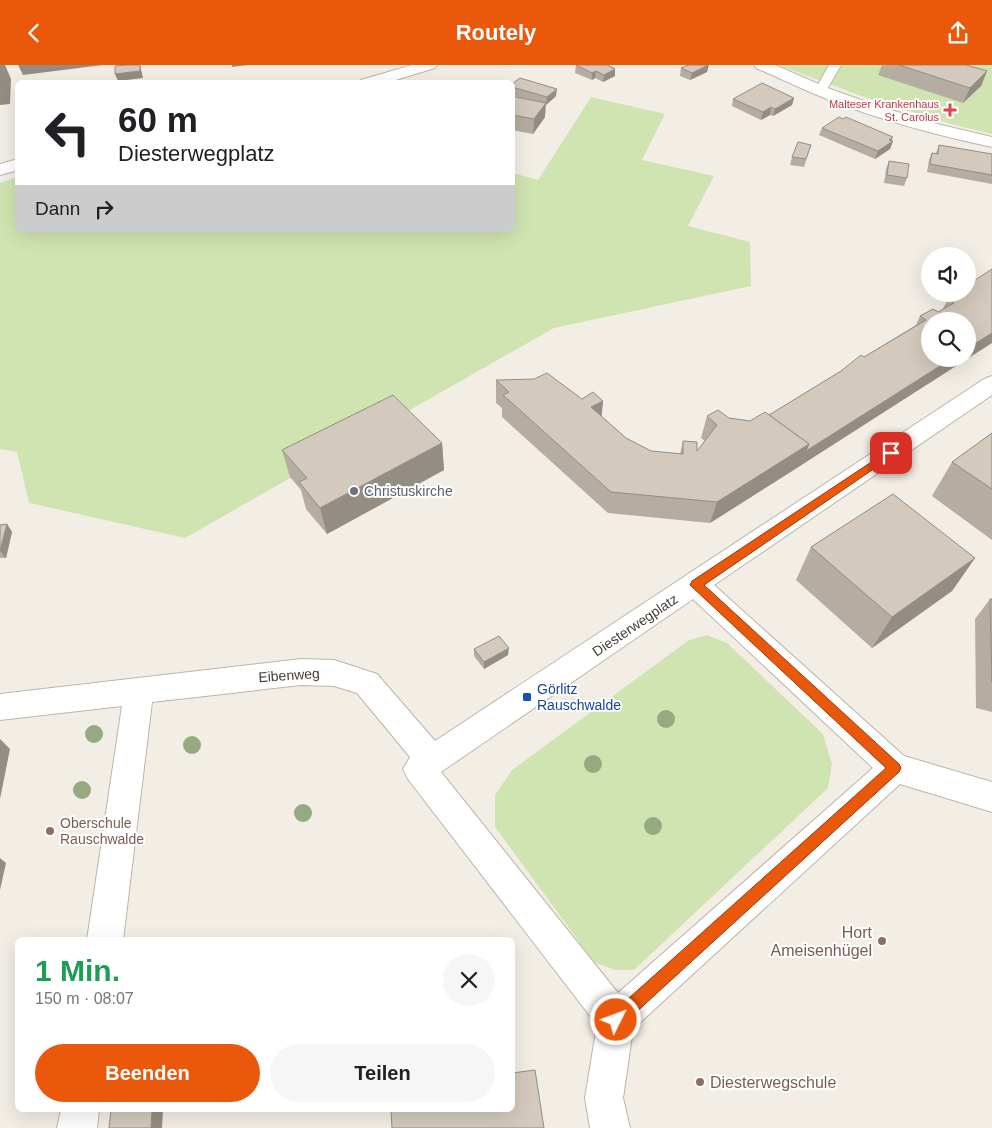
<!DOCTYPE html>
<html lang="de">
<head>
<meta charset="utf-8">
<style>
	:root { --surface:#fff; --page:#f6f6f6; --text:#202124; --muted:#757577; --accent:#ea580c }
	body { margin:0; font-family:Arial,sans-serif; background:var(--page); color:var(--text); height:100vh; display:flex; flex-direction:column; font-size:19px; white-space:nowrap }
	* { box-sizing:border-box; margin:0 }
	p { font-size:16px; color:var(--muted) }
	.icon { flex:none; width:28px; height:28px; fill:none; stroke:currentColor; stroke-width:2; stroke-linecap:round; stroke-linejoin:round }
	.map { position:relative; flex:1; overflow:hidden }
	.drawer { position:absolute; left:15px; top:872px; width:500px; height:175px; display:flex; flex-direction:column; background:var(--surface); border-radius:8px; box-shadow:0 5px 20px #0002 }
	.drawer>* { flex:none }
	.banner { position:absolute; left:15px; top:15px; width:500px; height:152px; border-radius:8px; box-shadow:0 5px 20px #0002; background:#fff; color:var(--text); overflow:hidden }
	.buttons { position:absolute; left:921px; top:182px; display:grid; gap:10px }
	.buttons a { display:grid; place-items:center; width:55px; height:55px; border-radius:50%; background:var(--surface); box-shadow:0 5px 20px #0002; font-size:25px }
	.pin { position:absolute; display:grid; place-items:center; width:42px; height:42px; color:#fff; margin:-21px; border-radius:10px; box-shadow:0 2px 8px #0006 }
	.me { position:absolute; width:55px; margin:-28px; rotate:48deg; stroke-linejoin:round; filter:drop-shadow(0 0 4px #0008) }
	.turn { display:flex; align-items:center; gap:18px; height:105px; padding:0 20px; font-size:22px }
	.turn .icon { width:65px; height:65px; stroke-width:2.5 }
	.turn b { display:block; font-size:35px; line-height:42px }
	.then { display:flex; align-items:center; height:48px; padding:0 20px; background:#0003; gap:10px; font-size:19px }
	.round { display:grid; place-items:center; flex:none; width:52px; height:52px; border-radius:26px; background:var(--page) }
	.summary { display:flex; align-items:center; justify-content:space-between; height:85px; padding:0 20px }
	h1 { font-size:30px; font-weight:700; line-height:38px; color:#1e9e55 }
	.cta { display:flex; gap:10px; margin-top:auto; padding:10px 20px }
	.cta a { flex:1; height:58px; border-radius:30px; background:var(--accent); color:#fff; font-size:20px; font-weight:700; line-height:58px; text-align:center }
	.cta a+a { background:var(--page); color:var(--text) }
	header { display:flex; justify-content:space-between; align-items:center; height:65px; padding:0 20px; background:var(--accent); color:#fff; font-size:22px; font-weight:700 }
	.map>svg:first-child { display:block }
</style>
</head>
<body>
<header><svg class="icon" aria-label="back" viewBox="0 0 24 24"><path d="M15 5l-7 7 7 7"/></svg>Routely<svg class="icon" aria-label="share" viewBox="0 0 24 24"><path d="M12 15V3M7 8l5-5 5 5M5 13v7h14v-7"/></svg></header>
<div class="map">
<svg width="992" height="1063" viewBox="0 0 992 1063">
	<rect width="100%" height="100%" fill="#f2eee6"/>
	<g fill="#d0e4b1">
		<path d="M778,0h214v69l-41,-10 -87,-27z"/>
		<path d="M591,32l74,17 -23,46 72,16 -26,50 62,16 1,44 -197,42 -369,210 -156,-35 -12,-51 -17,-3v-266l17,-6 1,53h494l1,-57 25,7z"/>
		<path d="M707,570l20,8 96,91 9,30 -4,24 -194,182h-19l-21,-8 -99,-135v-32l17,-25 177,-130z"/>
	</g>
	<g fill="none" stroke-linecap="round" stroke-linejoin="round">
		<defs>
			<path id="lane" d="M829,0h12l-16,28h-8l-2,-3z"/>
			<g id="street">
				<path d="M412,0h25l-2,3 -49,15h-27l2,-3z"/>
				<path d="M754,0h21l55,24 48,17 59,18 55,13v10c-56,-12 -112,-27 -165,-48 -24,-9 -47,-21 -71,-31z"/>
				<path d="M18,94v11l-18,5v-11z"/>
				<path d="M992,311v19l-278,190 190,171 88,26v30l-92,-28 -267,245 -10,69 7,30h-40l-5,-30 12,-73 -189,-246 -5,-10 7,-12 -53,-64 -23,-7 -33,-1 -149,17 -29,238h-36l35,-234 -122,14v-26l301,-35 33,1 43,14 58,67 549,-362zM693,534l180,169 -255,225 -177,-221z"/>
				<path d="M61,1045h38l-2,18h-40z"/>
			</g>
		</defs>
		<use href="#lane" stroke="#bdb5a9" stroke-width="2"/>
		<use href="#street" stroke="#bdb5a9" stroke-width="2"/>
		<use href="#lane" fill="#fff" fill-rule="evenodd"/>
		<use href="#street" fill="#fff" fill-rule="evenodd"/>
	</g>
	<g fill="#96aa80">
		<circle cx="666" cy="654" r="9"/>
		<circle cx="94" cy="669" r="9"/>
		<circle cx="192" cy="680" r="9"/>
		<circle cx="593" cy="699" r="9"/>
		<circle cx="82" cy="725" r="9"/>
		<circle cx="303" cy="748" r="9"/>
		<circle cx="653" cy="761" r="9"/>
	</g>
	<g fill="#b5ada2">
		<path d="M576,0h33l6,4v7l-12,6 -8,-4 -3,2 -17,-7z"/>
		<path d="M882,0h84l21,6 -6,15 -18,17 -85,-28z"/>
		<path d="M681,3l26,4 -17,8 -10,-4z"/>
		<path d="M512,19l44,12 -10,9h-1v12l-12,17 -21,-4v-34l14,3 -14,-4z"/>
		<path d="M794,33l-2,7 -19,11 -3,-1 -9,5 -29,-14 1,-7z"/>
		<path d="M822,63l69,13h2l-3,8 -15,10 -56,-24z"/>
		<path d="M811,80l-7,22 -14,-2 2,-8z"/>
		<path d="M939,80l53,9v30l-65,-12 2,-12 3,-7h4z"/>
		<path d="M889,96l18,17 -3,8 -20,-3 2,-14z"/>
		<path d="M992,204l-192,197 -90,57 -102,-10 -106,-96v-9l-6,-5v-23l86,19 21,2 -2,15 25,22 25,13 29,3 3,-13 14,10 8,-10 -4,-3 6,-22 43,5 19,-6 147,-90 4,-9 18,-4 4,-2 6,-11z"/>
		<path d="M992,368v107l-60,-44 20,-34z"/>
		<path d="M442,378l2,27 -117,64 -21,-25 -5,-19 -11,-13 -8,-27z"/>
		<path d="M7,459l5,8 -6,26h-6v-33z"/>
		<path d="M811,482l164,11 -23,33 -80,57 -76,-68z"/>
		<path d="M990,534h2v113l-16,-4 -1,-89z"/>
		<path d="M474,584l34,6 -24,14 -10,-13z"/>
	</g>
	<g fill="#948d84">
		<path d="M0,0h5l6,14 -1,25 -10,1z"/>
		<path d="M18,0h85l-80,10z"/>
		<path d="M140,0l3,13 -25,3 -3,-7z"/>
		<path d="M232,0h16l-16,2z"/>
		<path d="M708,0h1l-2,7 -17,8 2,-7z"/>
		<path d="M615,4v7l-12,6 1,-7z"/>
		<path d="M596,6l-1,7 -3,2v-7z"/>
		<path d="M987,6l-6,15 -18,17 7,-15z"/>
		<path d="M557,24l-1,7 -10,9 1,-8z"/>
		<path d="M794,33l-2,7 -19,11 2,-7z"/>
		<path d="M546,38l-1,14 -12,17 1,-15z"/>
		<path d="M771,42l-1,8 -9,5 2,-8z"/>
		<path d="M893,72l-3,6 3,-2 -3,8 -15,10 3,-8 11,-11z"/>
		<path d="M992,268v10l-192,123 -90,57 7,-21 92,-58 142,-85h17v-11z"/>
		<path d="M603,336l-2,22 -10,-16z"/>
		<path d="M442,378l2,27 -117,64 -7,-26z"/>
		<path d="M7,459l5,8 -6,26 -6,-7z"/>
		<path d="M975,493l-23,33 -80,57 20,-31z"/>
		<path d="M509,583l-1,7 -24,14v-7z"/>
		<path d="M0,674l10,10 -10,50z"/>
		<path d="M0,793l6,5 -6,27z"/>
		<path d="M152,1045h11l-1,18h-11z"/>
	</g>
	<g fill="#d3c9bc" stroke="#948d84">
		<path d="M126,0h14v6l-25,3v-8z"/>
		<path d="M576,0h31l8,4 -11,6 -8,-4 -4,2z"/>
		<path d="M688,0h20l-16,8 -11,-5z"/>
		<path d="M899,0h67l21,6 -17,17z"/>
		<path d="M520,13l37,11 -10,8 -35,-10v-3z"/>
		<path d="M762,18l32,15 -19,11 -4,-2 -8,5 -30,-13z"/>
		<path d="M512,31l34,7 -12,16 -22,-4z"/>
		<path d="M839,52l4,2 3,-2 47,20 -4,3 4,1 -15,10 -56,-23z"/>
		<path d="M798,77l13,3 -5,14 -14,-2z"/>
		<path d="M939,80l53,9v21l-62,-11 2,-11 6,1z"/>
		<path d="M889,96l20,3 -2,14 -20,-3z"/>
		<path d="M992,204v64l-24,15v-27h-38v38h21l-145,92 3,-7 -40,-29 72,-44 20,-16 3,2 62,-37 -6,-4 13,-7 5,3 16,-9 -6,-4 7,-5h13v-12l1,-1 3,1z"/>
		<path d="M547,308l35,26 11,-7 10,9 -12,6 35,31 25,13 32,3v-13l14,1v9l20,-26 -10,-9 11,-6 11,8 21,3 15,-9 44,32 -92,58 -106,-10 -108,-97 6,-3 -13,-12 38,-1z"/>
		<path d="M393,330l49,48 -122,65 -21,-26 8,-4 -25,-28z"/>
		<path d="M992,368v56l-40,-27z"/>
		<path d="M893,429l82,64 -83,59 -81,-70z"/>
		<path d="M7,459l-7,27v-26z"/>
		<path d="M990,534h2v83z"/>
		<path d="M499,571l10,12 -25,14 -10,-13z"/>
		<path d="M535,1005l9,58h-152l-1,-18h121v-37z"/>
		<path d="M111,1045h41l-1,18h-42z"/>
	</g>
	<path fill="#ea580c" stroke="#983908" d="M891,384l3,1v5l-190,130 195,179 2,4 -2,4 -278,254 -5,2 -6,-2 -2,-6 2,-5 276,-247 -196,-183 2,-4z"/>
	<path fill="#e0444e" stroke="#fff" stroke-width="2" d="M947.5 37.5h5v5h5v5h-5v5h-5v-5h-5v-5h5z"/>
	<circle fill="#6b7280" stroke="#fff" stroke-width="2" cx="354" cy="426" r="5"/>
	<rect fill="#1a4fb4" stroke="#fff" stroke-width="2" x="522" y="627" width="10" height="10" rx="2.5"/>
	<g fill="#8d6e63" stroke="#fff" stroke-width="2">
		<circle cx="50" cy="766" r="5"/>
		<circle cx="882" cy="876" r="5"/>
		<circle cx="700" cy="1017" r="5"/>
	</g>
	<g text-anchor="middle" stroke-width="4" stroke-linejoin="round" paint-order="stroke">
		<g font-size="11" fill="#be3a42" stroke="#fff" text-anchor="end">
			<text x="939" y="43">Malteser Krankenhaus<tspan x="939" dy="13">St. Carolus</tspan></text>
		</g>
		<g font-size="14" fill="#5b616d" stroke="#fff" text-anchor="start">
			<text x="364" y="431">Christuskirche</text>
		</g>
		<g font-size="14" fill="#443e36" stroke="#fff">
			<text transform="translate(635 560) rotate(-34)" y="5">Diesterwegplatz</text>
			<text transform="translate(289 610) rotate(-4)" y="5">Eibenweg</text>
		</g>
		<g font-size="14" fill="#164399" stroke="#fff" text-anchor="start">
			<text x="537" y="629">Görlitz<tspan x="537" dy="16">Rauschwalde</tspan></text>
		</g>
		<g font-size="14" fill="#785e54" stroke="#fff" text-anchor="start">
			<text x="60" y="763">Oberschule<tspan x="60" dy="16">Rauschwalde</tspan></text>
		</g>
		<g font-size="16" fill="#785e54" stroke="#fff" text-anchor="end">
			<text x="872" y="873">Hort<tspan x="872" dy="18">Ameisenhügel</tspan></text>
			<text x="710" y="1023" text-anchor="start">Diesterwegschule</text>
		</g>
	</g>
</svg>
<div class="buttons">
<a><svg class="icon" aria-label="sound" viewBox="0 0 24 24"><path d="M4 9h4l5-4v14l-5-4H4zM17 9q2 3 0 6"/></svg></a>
<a><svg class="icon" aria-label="search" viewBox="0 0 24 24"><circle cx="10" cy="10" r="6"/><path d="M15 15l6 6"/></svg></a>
</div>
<div class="pin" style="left:891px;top:388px;background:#d93025"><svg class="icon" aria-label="arrive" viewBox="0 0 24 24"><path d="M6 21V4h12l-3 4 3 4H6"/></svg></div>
<svg class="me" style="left:616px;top:955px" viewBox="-20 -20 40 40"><circle r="17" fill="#ea580c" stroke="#fff" stroke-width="3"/><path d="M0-11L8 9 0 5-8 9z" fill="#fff"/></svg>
<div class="banner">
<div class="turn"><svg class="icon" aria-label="left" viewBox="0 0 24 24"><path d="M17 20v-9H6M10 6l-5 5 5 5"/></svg><div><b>60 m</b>Diesterwegplatz</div></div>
<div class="then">Dann<svg class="icon" aria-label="right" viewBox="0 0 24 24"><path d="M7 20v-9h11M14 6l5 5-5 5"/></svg></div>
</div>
<section class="drawer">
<div class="summary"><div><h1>1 Min.</h1><p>150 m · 08:07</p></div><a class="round"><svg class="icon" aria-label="close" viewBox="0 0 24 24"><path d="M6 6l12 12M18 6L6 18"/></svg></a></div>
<div class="cta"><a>Beenden</a><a>Teilen</a></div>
</section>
</div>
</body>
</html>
